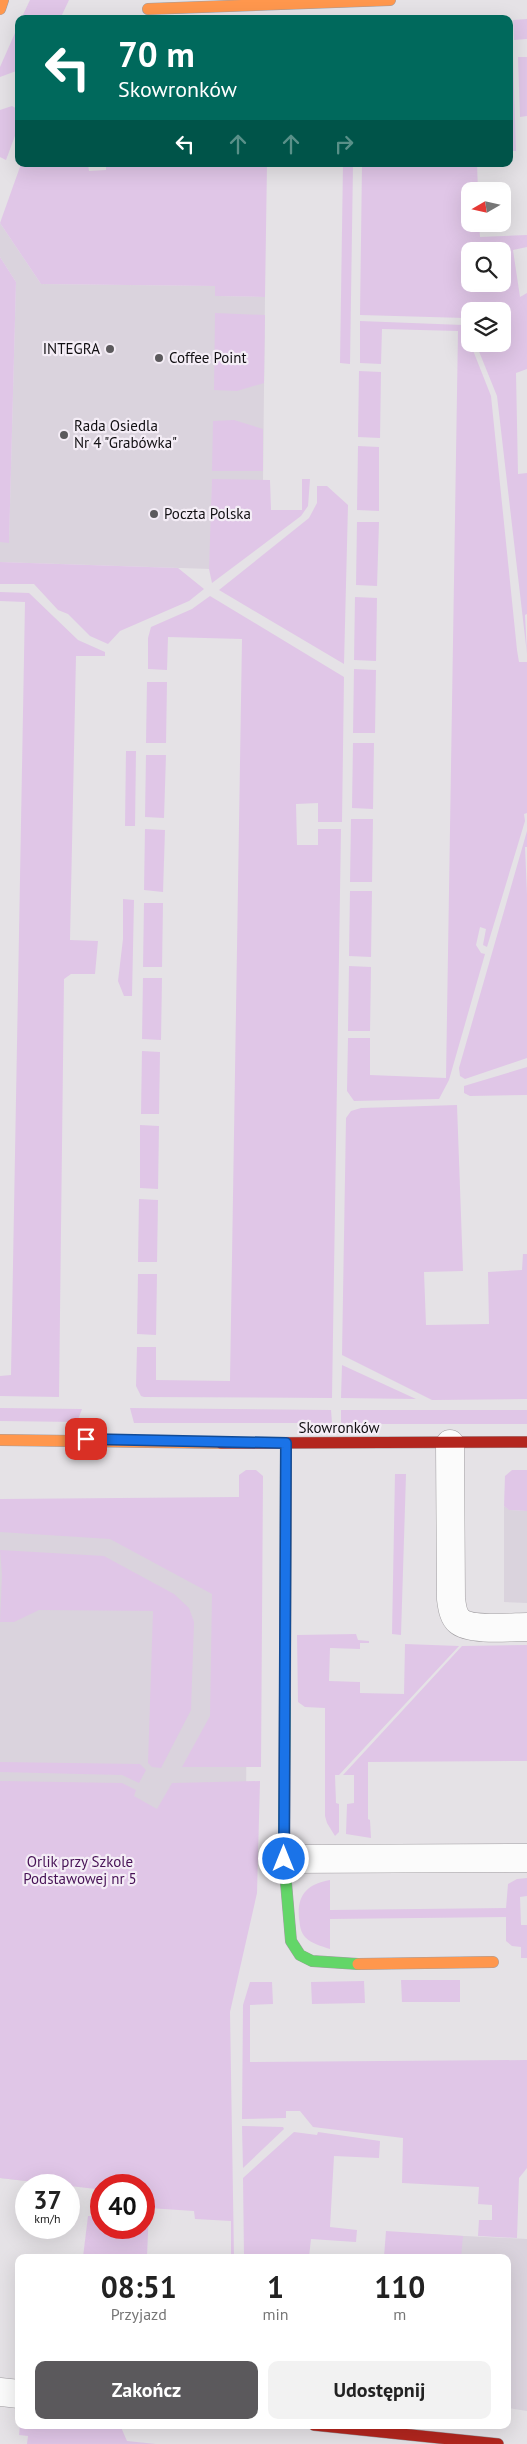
<!DOCTYPE html>
<html lang="pl">
<head>
<meta charset="utf-8">
<style>
	:root { --surface:#fff; --page:#f2f2f2; --text:#222; --muted:#767676; --accent:#5b595c }
	body { margin:0; font-family:"PT Sans",sans-serif; background:var(--page); color:var(--text); height:100vh; display:flex; flex-direction:column; font-size:19px; white-space:nowrap }
	* { box-sizing:border-box; margin:0 }
	p { font-size:16px; color:var(--muted) }
	.icon { flex:none; width:28px; height:28px; fill:none; stroke:currentColor; stroke-width:2; stroke-linecap:round; stroke-linejoin:round }
	.map { position:relative; flex:1; overflow:hidden }
	.sheet { position:absolute; left:15px; top:2254px; width:496px; height:175px; display:flex; flex-direction:column; background:var(--surface); border-radius:10px; box-shadow:0 5px 20px #0002 }
	.sheet>* { flex:none }
	.banner { position:absolute; left:15px; top:15px; width:498px; height:152px; border-radius:10px; box-shadow:0 5px 20px #0002; background:#00695c; color:#fff; overflow:hidden }
	.needle { width:32px; rotate:261deg }
	.controls { position:absolute; left:461px; top:182px; display:grid; gap:10px }
	.controls a { display:grid; place-items:center; width:50px; height:50px; border-radius:10px; background:var(--surface); box-shadow:0 5px 20px #0002; font-size:25px }
	.speed { position:absolute; left:15px; top:2174px; display:flex; gap:10px; font-size:25px; font-weight:700; text-align:center }
	.speed>* { display:grid; place-content:center; width:65px; height:65px; border-radius:50%; background:var(--surface); box-shadow:0 5px 20px #0002; line-height:1 }
	.speed small { font-size:12px; font-weight:400 }
	.speed .limit { border:8px solid #d22; background:#fff; color:#111 }
	.pin { position:absolute; display:grid; place-items:center; width:42px; height:42px; color:#fff; margin:-21px; border-radius:10px; box-shadow:0 2px 8px #0006 }
	.me { position:absolute; width:55px; margin:-28px; rotate:0deg; stroke-linejoin:round; filter:drop-shadow(0 0 4px #0008) }
	.turn { display:flex; align-items:center; gap:18px; height:105px; padding:0 20px; font-size:22px }
	.turn .icon { width:65px; height:65px; stroke-width:2.5 }
	.turn b { display:block; font-size:35px; line-height:42px }
	.lanes { display:flex; align-items:center; height:48px; padding:0 20px; background:#0003; justify-content:center; gap:25px; direction:ltr }
	.lanes .off { opacity:.35 }
	.eta { display:flex; justify-content:space-evenly; align-items:center; height:85px; text-align:center }
	.eta b { font-size:30px; font-weight:700; line-height:35px }
	.cta { display:flex; gap:10px; margin-top:auto; padding:10px 20px }
	.cta a { flex:1; height:58px; border-radius:10px; background:var(--accent); color:#fff; font-size:20px; font-weight:700; line-height:58px; text-align:center }
	.cta a+a { background:var(--page); color:var(--text) }
	.map>svg:first-child { display:block }
</style>
</head>
<body>
<div class="map">
<svg width="527" height="2444" viewBox="0 0 527 2444">
	<rect width="100%" height="100%" fill="#e5e2e6"/>
	<g fill="#dad3dd">
		<path d="M0,223l41,61 174,2 1,10 49,1 -2,183h-51l-1,89 -211,-7v-20h9l7,-260 -16,-25z"/>
		<path d="M0,1504l248,4 -2,301 -102,376 -75,1 -69,-8z"/>
		<path d="M504,1506l6,4 17,1v92l-23,-1z"/>
		<path d="M405,2233l122,6v172l-19,-3v-150h-105z"/>
	</g>
	<g fill="#e0c6e7" fill-rule="evenodd">
		<path d="M30,0h39l-9,19h-39z"/>
		<path d="M527,19v20l-13,1 -1,-20z"/>
		<path d="M19,24v46l-19,7v-10z"/>
		<path d="M513,57l3,94h-7v-93z"/>
		<path d="M518,57h9v59l-7,1z"/>
		<path d="M12,106l7,4v15l-13,35 -6,-3v-47z"/>
		<path d="M21,164h67l1,7 17,-1v-6h161l-2,133 -50,-1v-10l-174,-2 -41,-61z"/>
		<path d="M343,164h10l-3,200 -10,-1z"/>
		<path d="M362,164h115l1,27h-8v33h9l1,13 47,-2v12l-14,3 7,47 7,-4v76l-11,4 2,101 9,-1v141l-2,1 2,39 -30,-258 -21,-52h26v-33h-32v19l-5,-12 -105,-3zM470,251h32v33h-32z"/>
		<path d="M0,257l16,25 -7,261 -9,-1z"/>
		<path d="M215,313l50,2 -1,68 -27,8 -23,-1z"/>
		<path d="M360,321l103,4 28,71 26,254 2,12h8v151l-3,1 1,7 -38,126 -4,-2 3,-16 -6,-2 -4,18 5,8 4,1 -36,126 -10,19 -85,2 -7,-10 1,-53h22v37l76,3 12,-747 -76,-2 -1,35 -21,-1z"/>
		<path d="M359,371l22,1 -1,66 -22,-1z"/>
		<path d="M234,420l29,9v42h-51l1,-50z"/>
		<path d="M358,446l21,1v64l-22,-1z"/>
		<path d="M212,479l58,1 1,30h31v-31h8l-2,27 -7,10 -89,67 -3,-14z"/>
		<path d="M317,486h10l21,19 -4,159 -125,-74 90,-72 8,-15z"/>
		<path d="M357,522h22l-2,64 -21,-1z"/>
		<path d="M0,562l178,6 26,21 -15,12 -69,30 -12,13 -18,-8 -22,-22 -10,-4 -24,-26h-34z"/>
		<path d="M0,592l29,1 49,47 27,12v4h-29l-6,284 28,1 -3,33h-24l-7,5 -5,418 -59,-1v-20l11,-1 14,-773 -25,-1z"/>
		<path d="M210,596l134,81 -2,145h-24v-19l-22,1 1,41h21v-16h23l-9,569 -188,-1 -3,-1 -5,-10 1,-39h19v33l74,1 12,-742 -74,-2 -1,33 -19,-1v-31l3,-11 41,-18z"/>
		<path d="M355,597l22,1 -1,63 -22,-1z"/>
		<path d="M354,669l22,1 -1,63h-22z"/>
		<path d="M147,682h20l-1,61h-20z"/>
		<path d="M353,743h21l-1,66 -21,-1z"/>
		<path d="M126,751h10l-1,75h-10z"/>
		<path d="M146,755h20l-2,63 -19,-1z"/>
		<path d="M351,819h22l-1,63h-22z"/>
		<path d="M145,829l20,1 -2,62 -19,-2z"/>
		<path d="M527,831v16h-2l2,47v164l-62,21 -5,-3 -1,-8z"/>
		<path d="M350,891h22l-1,66 -22,-1z"/>
		<path d="M123,899l11,1 -2,96h-8l-6,-15 5,-42z"/>
		<path d="M144,903h19l-1,64h-19z"/>
		<path d="M349,966l22,1 -1,64h-22z"/>
		<path d="M143,978h19l-1,62 -19,-1z"/>
		<path d="M142,1051l18,1 -1,62h-18z"/>
		<path d="M527,1067v28l-57,1 -6,-3v-7z"/>
		<path d="M457,1105l6,166 -39,1 2,53 63,-1 -1,-52 34,-2 1,-16h4v145l-95,1 -90,-45 4,-237 5,-7 10,-3z"/>
		<path d="M140,1125l19,1 -1,63 -18,-1z"/>
		<path d="M139,1199l19,1 -1,62h-19z"/>
		<path d="M138,1274h19l-1,61 -19,-1z"/>
		<path d="M342,1365l74,34 -75,-1z"/>
		<path d="M0,1408l82,1 -5,13 -77,-1z"/>
		<path d="M130,1408l201,2 1,13h-198z"/>
		<rect x="341" y="1410" width="186" height="14"/>
		<path d="M246,1470h10l7,6 -2,291h-79l28,-51 2,-122 -102,-55 -110,-7v-33l239,-2v-22z"/>
		<path d="M512,1470h15v41l-18,-1 -5,-4 1,-30z"/>
		<path d="M395,1474h11l-5,161 -9,-1z"/>
		<path d="M0,1550l104,6 70,38 15,14 5,14 -3,88 -30,58 -9,-1 -4,-4 5,-152 -114,-1 -25,12h-14l2,-47z"/>
		<path d="M356,1634l2,6 11,1v2h-9v6l-30,-1 -1,33 31,1v11l44,1 1,-50 54,2 -120,129h-4l1,28 3,1v28l-4,4 -8,-13 -2,-7v-108l-20,-1 -7,-5 -1,-67z"/>
		<path d="M527,1645v116l-159,1v57l2,1 1,18 -25,-4 1,-30 7,-1v-28h-11l119,-129z"/>
		<path d="M0,1762l140,2 6,6 -7,13 -17,-8 -122,-3z"/>
		<path d="M0,1781l122,2 14,7 -2,6 23,13 15,-26 88,-2 -3,112 -27,119 4,245h-3v-36l-36,-2 -1,-8 -45,-3 -2,49h-64l5,-41h4l4,-27 -96,-11zM101,2185h43v43h-43z"/>
		<path d="M527,1878v18l-7,1 1,28h6v33h-6v-11l-9,-1 -6,-5v-24l-176,2v30c-9,-3 -18,-5 -25,-12 -5,-6 -5,-12 -6,-19 -2,-23 8,-34 31,-38v30l176,-2 2,-24 9,-5z"/>
		<path d="M401,1980h59v22h-58z"/>
		<path d="M364,1981l1,22 -53,1 -1,-22z"/>
		<path d="M250,1982h22l1,22 -23,1v57l277,-2v108l-8,10 -2,60 -39,-2 1,-16h13v-15l-14,-1 1,-17 -77,-4 1,-45 -90,-11 -13,-16h-14v7l-44,1 1,-114z"/>
		<path d="M242,2126l41,1 1,2 -41,39z"/>
		<path d="M294,2132l23,3 1,-3 62,9 -1,17 -45,-2 -4,71 27,3 -1,12 -45,-3 -2,18h-65l-1,-79z"/>
		<path d="M386,2231l77,5 -2,21h-77z"/>
		<path d="M20,2425h100l7,16 29,3h-129l1,-8 -9,-1z"/>
	</g>
	<g fill="none" stroke-linecap="round" stroke-linejoin="round">
		<defs>
			<g id="street">
				<path d="M450,1444l1,155c1,7 2,17 8,22 11,10 53,6 68,6"/>
				<path d="M284,1859l243,-1"/>
				<path d="M0,2392l19,2"/>
			</g>
			<path id="fast" d="M285,1696l-1,163 7,82 9,14 12,6 46,3"/>
			<g id="slow">
				<path d="M0,9l3,-9"/>
				<path d="M148,9l242,-9"/>
				<path d="M0,1440l221,3"/>
				<path d="M285,1696l1,-253"/>
				<path d="M358,1964l135,-2"/>
			</g>
			<g id="jam">
				<path d="M221,1443l306,-1"/>
				<path d="M314,2425l184,19"/>
			</g>
		</defs>
		<use href="#street" stroke="#a09da1" stroke-width="29"/>
		<use href="#fast" stroke="#a09da1" stroke-width="12"/>
		<use href="#slow" stroke="#a09da1" stroke-width="12"/>
		<use href="#jam" stroke="#a09da1" stroke-width="12"/>
		<use href="#street" stroke="#fbfbfb" stroke-width="28"/>
		<use href="#fast" stroke="#63d668" stroke-width="11"/>
		<use href="#slow" stroke="#ff974d" stroke-width="11"/>
		<use href="#jam" stroke="#b3261e" stroke-width="11"/>
	</g>
	<g fill="none" stroke-linecap="round" stroke-linejoin="round">
		<defs>
			<path id="route" d="M86,1439l200,4 -2,416"/>
		</defs>
		<use href="#route" stroke="#114b97" stroke-width="12"/>
		<use href="#route" stroke="#1a73e8" stroke-width="9"/>
	</g>
	<g fill="#5b595c" stroke="#f4edf6" stroke-width="2">
		<circle cx="110" cy="349" r="5"/>
		<circle cx="159" cy="358" r="5"/>
		<circle cx="64" cy="435" r="5"/>
		<circle cx="154" cy="514" r="5"/>
	</g>
	<g text-anchor="middle" stroke-width="4.5" stroke-linejoin="round" paint-order="stroke">
		<g font-size="15" fill="#110f12" stroke="#f4edf6" text-anchor="start">
			<text x="100" y="354" text-anchor="end">INTEGRA</text>
			<text x="169" y="363">Coffee Point</text>
			<text x="74" y="431">Rada Osiedla<tspan x="74" dy="17">Nr 4 "Grabówka"</tspan></text>
			<text x="164" y="519">Poczta Polska</text>
		</g>
		<g font-size="15" fill="#110f12" stroke="#f4edf6">
			<text x="339" y="1433">Skowronków</text>
		</g>
		<g font-size="15" fill="#471256" stroke="#f4edf6">
			<text x="80" y="1867">Orlik przy Szkole<tspan x="80" dy="17">Podstawowej nr 5</tspan></text>
		</g>
	</g>
</svg>
<div class="controls">
<a><svg class="needle" viewBox="-14 -14 28 28"><path d="M0-13l5 13h-10z" fill="#e53935"/><path d="M0 13l5-13h-10z" fill="#767676"/></svg></a>
<a><svg class="icon" aria-label="search" viewBox="0 0 24 24"><circle cx="10" cy="10" r="6"/><path d="M15 15l6 6"/></svg></a>
<a><svg class="icon" aria-label="layers" viewBox="0 0 24 24"><path d="M12 4l9 5-9 5-9-5zM3 14l9 5 9-5"/></svg></a>
</div>
<div class="speed"><div>37<small>km/h</small></div><div class="limit">40</div></div>
<div class="pin" style="left:86px;top:1439px;background:#d93025"><svg class="icon" aria-label="arrive" viewBox="0 0 24 24"><path d="M6 21V4h12l-3 4 3 4H6"/></svg></div>
<svg class="me" style="left:284px;top:1859px" viewBox="-20 -20 40 40"><circle r="17" fill="#1a73e8" stroke="#fff" stroke-width="3"/><path d="M0-11L8 9 0 5-8 9z" fill="#fff"/></svg>
<div class="banner">
<div class="turn"><svg class="icon" aria-label="left" viewBox="0 0 24 24"><path d="M17 20v-9H6M10 6l-5 5 5 5"/></svg><div><b>70 m</b>Skowronków</div></div>
<div class="lanes"><svg class="icon" aria-label="left" viewBox="0 0 24 24"><path d="M17 20v-9H6M10 6l-5 5 5 5"/></svg><svg class="icon off" aria-label="ahead" viewBox="0 0 24 24"><path d="M12 20V5M6 11l6-6 6 6"/></svg><svg class="icon off" aria-label="ahead" viewBox="0 0 24 24"><path d="M12 20V5M6 11l6-6 6 6"/></svg><svg class="icon off" aria-label="right" viewBox="0 0 24 24"><path d="M7 20v-9h11M14 6l5 5-5 5"/></svg></div>
</div>
<section class="sheet">
<div class="eta">
<div><b>08:51</b><p>Przyjazd</p></div>
<div><b>1</b><p>min</p></div>
<div><b>110</b><p>m</p></div>
</div>
<div class="cta"><a>Zakończ</a><a>Udostępnij</a></div>
</section>
</div>
</body>
</html>
